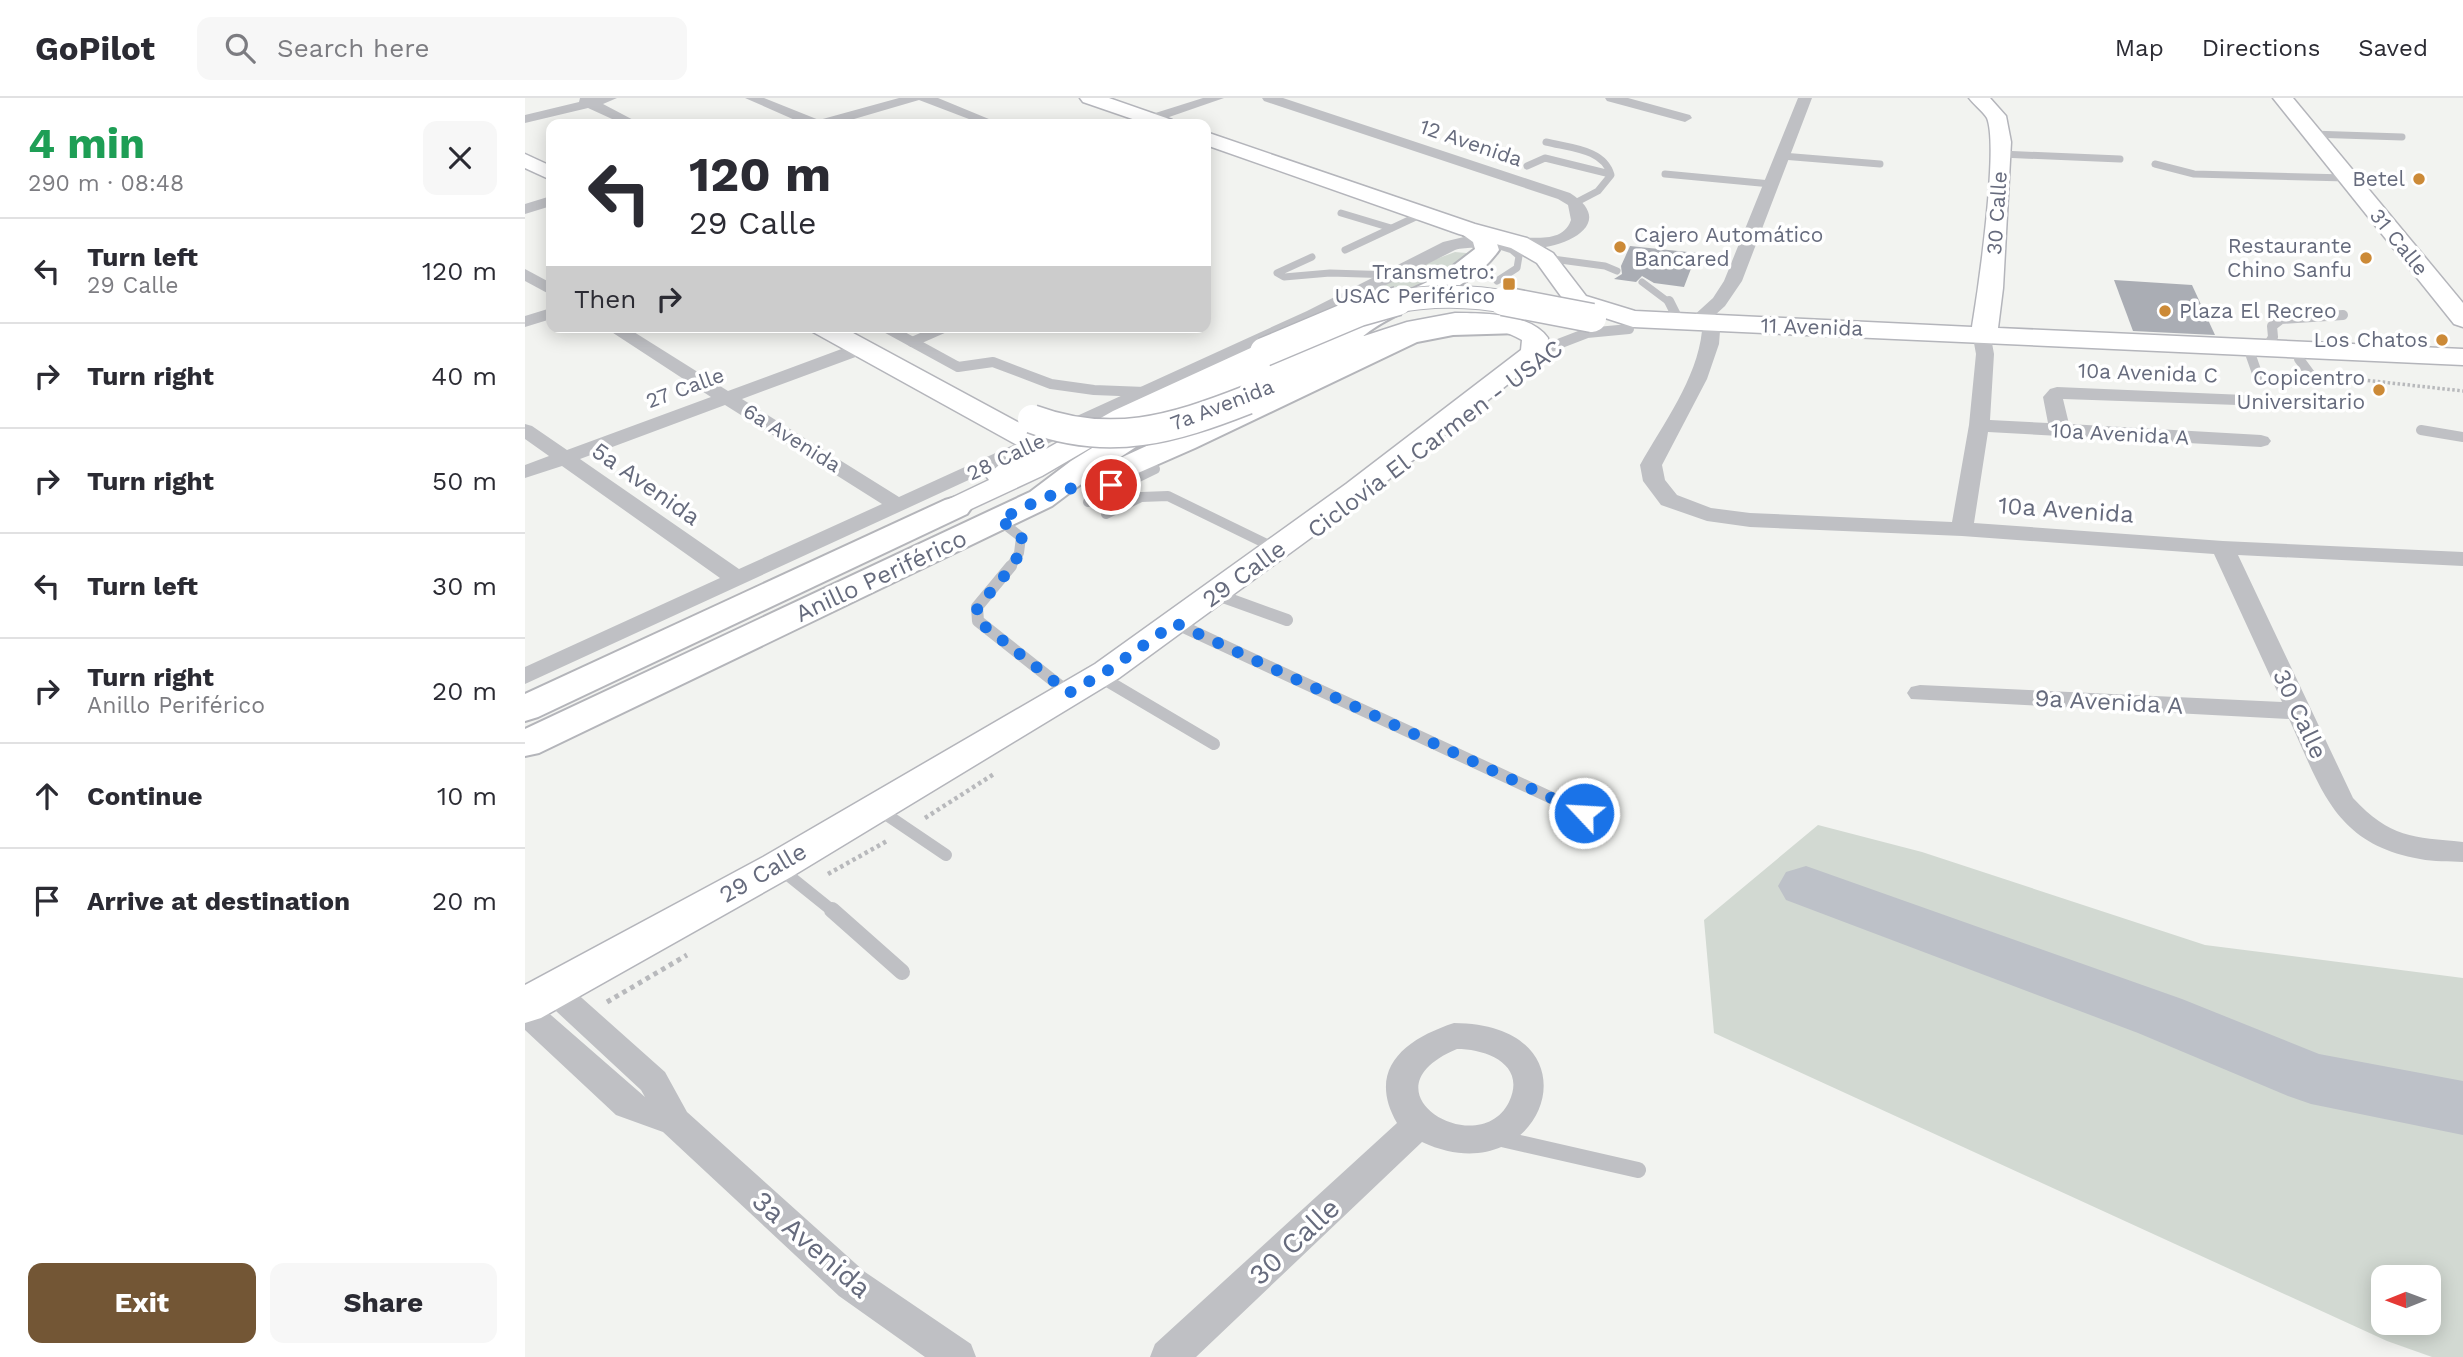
<!DOCTYPE html>
<html lang="en">
<head>
<meta charset="utf-8">
<style>
	:root { --surface:#fff; --page:#f7f7f7; --text:#2b2b33; --muted:#7c7c81; --line:#e1e1e2; --accent:#735635 }
	body { margin:0; font-family:"Work Sans",sans-serif; background:var(--page); color:var(--text); height:100vh; display:flex; flex-direction:column; font-size:26px; white-space:nowrap }
	* { box-sizing:border-box; margin:0 }
	p { font-size:23px; color:var(--muted) }
	.icon { flex:none; width:38px; height:38px; fill:none; stroke:currentColor; stroke-width:2; stroke-linecap:round; stroke-linejoin:round }
	.map { position:relative; flex:1; overflow:hidden }
	.drawer { display:flex; flex-direction:column; background:var(--surface); width:525px }
	.drawer>* { flex:none }
	.top-card { position:absolute; left:21px; top:21px; width:665px; height:214px; border-radius:14px; box-shadow:0 4px 18px #0003; background:#fff; color:var(--text); overflow:hidden }
	.needle { width:46px; rotate:269deg }
	.buttons { position:absolute; left:1846px; top:1167px; display:grid; gap:14px }
	.buttons a { display:grid; place-items:center; width:70px; height:70px; border-radius:14px; background:var(--surface); box-shadow:0 4px 18px #0003; font-size:35px }
	.pin { position:absolute; display:grid; place-items:center; width:60px; height:60px; color:#fff; margin:-30px; border:4px solid #fff; border-radius:50%; box-shadow:0 2px 7px #0007 }
	.me { position:absolute; width:77px; margin:-38px; rotate:295deg; stroke-linejoin:round; filter:drop-shadow(0 0 5px #0008) }
	.turn { display:flex; align-items:center; gap:24px; height:147px; padding:0 28px; font-size:32px }
	.turn .icon { width:91px; height:91px; stroke-width:2.5 }
	.turn b { display:block; font-size:49px; line-height:60px }
	.then { display:flex; align-items:center; height:66px; padding:0 28px; background:#0003; gap:14px; font-size:26px }
	.round { display:grid; place-items:center; flex:none; width:74px; height:74px; border-radius:14px; background:var(--page) }
	.headline { display:flex; align-items:center; justify-content:space-between; height:119px; padding:0 28px }
	h1 { font-size:42px; font-weight:700; line-height:52px; color:#1e9e55 }
	.action { display:flex; gap:14px; margin-top:auto; padding:14px 28px }
	.action a { flex:1; height:80px; border-radius:14px; background:var(--accent); color:#fff; font-size:28px; font-weight:700; line-height:80px; text-align:center }
	.action a+a { background:var(--page); color:var(--text) }
	ul { padding:0; list-style:none }
	li { display:flex; align-items:center; gap:21px; height:105px; padding:0 28px; border-top:2px solid var(--line) }
	li div { flex:1 }
	li b { display:block; font-size:26px }
	li em { font-style:normal }
	header { display:flex; align-items:center; gap:42px; box-sizing:border-box; height:98px; padding:0 35px; background:var(--surface); border-bottom:2px solid var(--line) }
	header strong { font-size:33px }
	nav { display:flex; gap:38px; margin-inline-start:auto; font-size:24px }
	.search { width:490px; height:63px; background:var(--page); display:flex; align-items:center; gap:18px; box-sizing:border-box; padding:0 24px; border-radius:14px; color:var(--muted); font-size:26px }
	main { display:flex; flex:1; min-height:0 }
	.map>svg:first-child { display:block }
</style>
</head>
<body>
<header>
<strong>GoPilot</strong>
<div class="search"><svg class="icon" aria-label="search" viewBox="0 0 24 24"><circle cx="10" cy="10" r="6"/><path d="M15 15l6 6"/></svg>Search here</div>
<nav><a>Map</a><a>Directions</a><a>Saved</a></nav>
</header>
<main>
<section class="drawer">
<div class="headline"><div><h1>4 min</h1><p>290 m · 08:48</p></div><a class="round"><svg class="icon" aria-label="close" viewBox="0 0 24 24"><path d="M6 6l12 12M18 6L6 18"/></svg></a></div>
<ul>
<li><svg class="icon" aria-label="left" viewBox="0 0 24 24"><path d="M17 20v-9H6M10 6l-5 5 5 5"/></svg><div><b>Turn left</b><p>29 Calle</p></div><em>120 m</em></li>
<li><svg class="icon" aria-label="right" viewBox="0 0 24 24"><path d="M7 20v-9h11M14 6l5 5-5 5"/></svg><div><b>Turn right</b></div><em>40 m</em></li>
<li><svg class="icon" aria-label="right" viewBox="0 0 24 24"><path d="M7 20v-9h11M14 6l5 5-5 5"/></svg><div><b>Turn right</b></div><em>50 m</em></li>
<li><svg class="icon" aria-label="left" viewBox="0 0 24 24"><path d="M17 20v-9H6M10 6l-5 5 5 5"/></svg><div><b>Turn left</b></div><em>30 m</em></li>
<li><svg class="icon" aria-label="right" viewBox="0 0 24 24"><path d="M7 20v-9h11M14 6l5 5-5 5"/></svg><div><b>Turn right</b><p>Anillo Periférico</p></div><em>20 m</em></li>
<li><svg class="icon" aria-label="ahead" viewBox="0 0 24 24"><path d="M12 20V5M6 11l6-6 6 6"/></svg><div><b>Continue</b></div><em>10 m</em></li>
<li><svg class="icon" aria-label="arrive" viewBox="0 0 24 24"><path d="M6 21V4h12l-3 4 3 4H6"/></svg><div><b>Arrive at destination</b></div><em>20 m</em></li>
</ul>
<div class="action"><a>Exit</a><a>Share</a></div>
</section>
<div class="map">
<svg width="1938" height="1259" viewBox="0 0 1938 1259">
	<rect width="100%" height="100%" fill="#f2f3f0"/>
	<g fill="#d2d9d2" fill-rule="evenodd">
		<path d="M930,154l11,1 5,5 -51,28 -72,18 83,-43z"/>
		<path d="M1293,727l104,27 283,93 258,33v379h-31l-45,-16 -673,-308 -10,-113zM1858,1180h46v45h-46z"/>
	</g>
	<g fill="none" stroke-linecap="round" stroke-linejoin="round">
		<path fill="#bdc1c8" fill-rule="evenodd" d="M1281,768l376,133 137,55 144,27v54l-152,-31 -23,-8 -150,-63 -352,-133 -8,-14 8,-14z"/>
	</g>
	<g fill="#aaadb4">
		<path d="M1105,148l67,7 -13,34 -30,-4 -12,-7 -6,6 -22,-3 8,-5 -1,-8z"/>
		<path d="M1589,182l78,5 23,50 -82,-4z"/>
	</g>
	<g fill="none" stroke-linecap="round" stroke-linejoin="round">
		<defs>
			<g id="secondary">
				<path d="M555,0h29l63,22 3,4h-28l-64,-22z"/>
				<path d="M1444,0h21l16,18 5,26 -8,146 -5,40 465,21v16l-830,-38 -65,-21 -31,-43 -26,-15 -52,-14 -253,-89v-13l269,92 52,14 26,15 33,43 49,15 337,16c6,-36 27,-180 15,-209 -4,-7 -13,-13 -18,-20z"/>
				<path d="M1748,0h20l170,205v24l-9,-3z"/>
				<path d="M0,56l26,12v14l-26,-12z"/>
				<path d="M930,215c27,0 76,0 93,25l-1,15 -179,143 -249,182 -328,199 -250,141 -16,5v-38l238,-128 332,-193 251,-180 175,-134 1,-10c-71,-43 -200,33 -265,66l-10,2 -10,-2 -4,-6 4,-6 91,-45 19,-13 9,-2 8,2 43,-14z"/>
				<path d="M284,229h33l196,106 8,16 67,-38 142,-65 9,-2 9,2 4,6 -4,6 -140,65 -91,53 -86,40 -11,-3 -4,-6 4,-6 44,-21 -3,-4 31,-26v-5l-204,-113z"/>
			</g>
			<g id="primary">
				<path d="M942,124l27,12 5,16c-33,48 -95,52 -137,87l-188,85 -58,38 283,-130 54,-11 67,2 4,6 -4,6 -67,2 -36,7 -222,106 -82,36 -11,2 -11,-2 -3,-5 -36,27 -513,247 -14,3v-27l505,-237 41,-31 83,-51 188,-85 11,-8 87,-41 35,-27 -2,-7 -18,-13 4,-5z"/>
				<path d="M431,399l11,3 5,7 -5,7 -429,203 -13,4v-27l420,-194z"/>
			</g>
		</defs>
		<use href="#secondary" stroke="#b4b5bb" stroke-width="3"/>
		<use href="#primary" stroke="#b4b5ba" stroke-width="4"/>
		<path stroke="#b8b9bc" stroke-width="3.5" stroke-dasharray="2.5 2.5" stroke-linecap="butt" d="M1803,278l135,15"/>
		<g stroke="#b8b9bc" stroke-width="4.5" stroke-dasharray="3.5 3.5" stroke-linecap="butt">
			<path d="M400,720l69,-44"/>
			<path d="M303,776l59,-33"/>
		</g>
		<path stroke="#b8b9bc" stroke-width="5" stroke-dasharray="4.5 4.5" stroke-linecap="butt" d="M82,904l80,-47"/>
		<g stroke="#bfc0c4" stroke-width="7">
			<path d="M1786,36l91,3"/>
			<path d="M1021,44c24,6 58,7 65,33l-13,16 -23,12"/>
			<path d="M1476,56l119,5"/>
			<path d="M1257,58l98,8"/>
			<path d="M1630,66l39,10 153,4"/>
			<path d="M1002,68l18,-8 65,16"/>
			<path d="M1140,76l106,10"/>
			<path d="M816,115l50,15"/>
			<path d="M962,144l25,8 7,6 -2,12 -20,13"/>
			<path d="M820,152l77,-36"/>
			<path d="M787,159l-35,16 7,4 46,-4 64,2"/>
			<path d="M1020,160l60,8 12,5"/>
			<path d="M1117,184l28,21"/>
		</g>
		<g stroke="#bfc0c4" stroke-width="10">
			<path d="M1144,203l10,20"/>
			<path d="M360,229l73,40 35,-5 58,22 43,6 51,2"/>
			<path d="M387,244l34,-15"/>
			<path d="M1742,249l6,-10 -1,-11 9,-7 62,-4"/>
			<path d="M1010,255l52,-20 42,-4"/>
			<path d="M1726,258l7,20 26,7 26,-3v-6l-11,-15"/>
			<path d="M1896,332l42,7"/>
			<path d="M593,389l37,-18"/>
			<path d="M563,404l30,-15 -20,-8"/>
			<path d="M581,416l35,-17 27,-1 109,53"/>
			<path d="M474,422l22,17 -2,16 -9,15"/>
		</g>
		<g stroke="#bfc0c4" stroke-width="12">
			<path d="M486,468l-34,41 1,14 91,72"/>
			<path d="M690,496l72,26"/>
			<path d="M650,525l409,190"/>
			<path d="M574,578l115,68"/>
			<path d="M353,711l68,46"/>
			<path d="M253,769l56,45"/>
		</g>
		<g stroke="#bfc0c4" stroke-width="16">
			<path d="M307,812l70,62"/>
			<path d="M968,1039l145,33"/>
		</g>
		<g fill="#bfc0c4" fill-rule="evenodd">
			<path d="M55,0h37l-14,6 38,20h-18l-35,-16 -63,15v-8l54,-13z"/>
			<path d="M220,0h19l55,22 80,-22h39l63,26h-19l-63,-24 -82,24h-33z"/>
			<path d="M678,0h21l-75,26h-21l2,-3z"/>
			<path d="M737,0h21l287,95c54,34 -19,63 -57,54l-2,-4 2,-4c20,-4 49,6 58,-19l-3,-15 -10,-6 -294,-98z"/>
			<path d="M1080,0h23l62,17 2,3 -7,4 -78,-21z"/>
			<path d="M1273,0h14l-70,183 -17,25 -22,20h-12l-3,-4 3,-4 22,-20 11,-17z"/>
			<path d="M26,98v10l-26,8v-10z"/>
			<path d="M943,138l19,1 8,5c-9,8 -28,4 -40,8l-136,69 -794,365v-17l195,-89 -158,-112 -37,12v-13l24,-9 -24,-17v-15l7,2 35,24 144,-53 -107,-70h22l102,64 127,-47h14l2,4 -2,4 -127,47 157,98 408,-186 136,-69zM200,307l157,99 -143,65 -159,-110z"/>
			<path d="M0,171l26,14v12l-26,-14z"/>
			<path d="M26,210v11l-26,8v-11z"/>
			<path d="M1186,227l9,6 -1,13 -12,35 -45,86 3,15 12,15 34,13 39,5 202,9 17,-97 7,-71 -2,-11 9,-6 9,6 2,11 -4,66 58,3 -5,-26 7,-8 7,-2 188,8 3,4 -3,4 -7,2 -175,-6 6,25 192,11 7,2 3,4 -3,4 -7,2 -273,-15 -14,91 249,18 240,11v14l-225,-11 115,243c37,40 60,39 110,44v20c-14,-1 -29,0 -43,-3 -86,-15 -99,-71 -131,-140l-378,-20 -4,-6 4,-6 9,-2 362,17 -68,-148 -252,-18 -212,-9 -43,-6 -46,-16 -18,-24 -3,-16c23,-41 57,-86 62,-134z"/>
			<path d="M28,880l11,4 101,90 22,40 178,160 106,72 5,13h-51l-86,-61 -176,-164 -47,-17 -91,-85v-31l11,3 109,95 -4,-7 -99,-92 -5,-8 5,-8z"/>
			<path d="M929,925c152,1 90,176 -32,119l-226,215h-46l5,-13 242,-221c-31,-54 8,-84 57,-100zM932,951c29,0 70,15 52,53 -30,61 -152,-11 -52,-53z"/>
		</g>
		<use href="#secondary" fill="#fff" fill-rule="evenodd"/>
		<use href="#primary" fill="#fff" fill-rule="evenodd"/>
		<defs>
			<path id="secondary-bridge-far1" d="M865,205c42,-9 81,-8 122,0"/>
			<g id="secondary-bridge">
				<path d="M978,203l89,17"/>
				<path d="M739,254l95,-40 39,-11"/>
				<path d="M507,321c78,29 141,10 215,-19"/>
			</g>
		</defs>
		<use href="#secondary-bridge-far1" stroke="#b4b5bb" stroke-width="24" stroke-linecap="butt"/>
		<use href="#secondary-bridge" stroke="#b4b5bb" stroke-width="31" stroke-linecap="butt"/>
		<use href="#secondary-bridge-far1" stroke="#fff" stroke-width="22"/>
		<use href="#secondary-bridge" stroke="#fff" stroke-width="28"/>
	</g>
	<g fill="none" stroke-linecap="round" stroke-linejoin="round">
		<path stroke="#1a73e8" stroke-width="12" stroke-dasharray="0 21.6" d="M586,387l-13,-6 -57,20 -42,21c7,4 18,10 22,17 9,16 -33,57 -44,70l1,14 91,72 38,-22 68,-48 409,190"/>
	</g>
	<g fill="#cc8a37" stroke="#fff" stroke-width="2.5">
		<circle cx="1894" cy="81" r="7"/>
		<circle cx="1095" cy="149" r="7"/>
		<circle cx="1841" cy="160" r="7"/>
		<rect x="977" y="179" width="14" height="14" rx="3.5"/>
		<circle cx="1640" cy="213" r="7"/>
		<circle cx="1917" cy="242" r="7"/>
		<circle cx="1854" cy="292" r="7"/>
	</g>
	<g text-anchor="middle" stroke-width="7" stroke-linejoin="round" paint-order="stroke">
		<g font-size="21" fill="#666b7d" stroke="#fff">
			<text transform="translate(946 45) rotate(19)" y="7">12 Avenida</text>
			<text transform="translate(1472 115) rotate(-86)" y="7">30 Calle</text>
			<text transform="translate(1874 144) rotate(51)" y="7">31 Calle</text>
			<text transform="translate(1287 229) rotate(2)" y="7">11 Avenida</text>
			<text transform="translate(1623 275) rotate(2)" y="7">10a Avenida C</text>
			<text transform="translate(160 290) rotate(-20)" y="7">27 Calle</text>
			<text transform="translate(697 307) rotate(-21)" y="7">7a Avenida</text>
			<text transform="translate(1595 336) rotate(3)" y="7">10a Avenida A</text>
			<text transform="translate(267 340) rotate(32)" y="7">6a Avenida</text>
			<text transform="translate(481 359) rotate(-25)" y="7">28 Calle</text>
		</g>
		<g font-size="21" fill="#666b7d" stroke="#fff" text-anchor="end">
			<text x="1880" y="88">Betel</text>
			<text x="1109" y="144" text-anchor="start">Cajero Automático<tspan x="1109" dy="24">Bancared</tspan></text>
			<text x="1827" y="155">Restaurante<tspan x="1827" dy="24">Chino Sanfu</tspan></text>
			<text x="970" y="181">Transmetro:<tspan x="970" dy="24">USAC Periférico</tspan></text>
			<text x="1654" y="220" text-anchor="start">Plaza El Recreo</text>
			<text x="1903" y="249">Los Chatos</text>
			<text x="1840" y="287">Copicentro<tspan x="1840" dy="24">Universitario</tspan></text>
		</g>
		<g font-size="24" fill="#666b7d" stroke="#fff">
			<text transform="translate(910 341) rotate(-37)" y="8">Ciclovía El Carmen - USAC</text>
			<text transform="translate(121 386) rotate(35)" y="8">5a Avenida</text>
			<text transform="translate(1541 412) rotate(4)" y="8">10a Avenida</text>
			<text transform="translate(719 476) rotate(-36)" y="8">29 Calle</text>
			<text transform="translate(356 478) rotate(-25)" y="8">Anillo Periférico</text>
			<text transform="translate(1584 604) rotate(3)" y="8">9a Avenida A</text>
			<text transform="translate(1775 616) rotate(65)" y="8">30 Calle</text>
			<text transform="translate(238 775) rotate(-30)" y="8">29 Calle</text>
		</g>
		<g font-size="28" fill="#666b7d" stroke="#fff">
			<text transform="translate(769 1143) rotate(-43)" y="10">30 Calle</text>
			<text transform="translate(287 1146) rotate(41)" y="10">3a Avenida</text>
		</g>
	</g>
</svg>
<div class="buttons">
<a><svg class="needle" viewBox="-14 -14 28 28"><path d="M0-13l5 13h-10z" fill="#e53935"/><path d="M0 13l5-13h-10z" fill="#7c7c81"/></svg></a>
</div>
<div class="pin" style="left:586px;top:387px;background:#d93025"><svg class="icon" aria-label="arrive" viewBox="0 0 24 24"><path d="M6 21V4h12l-3 4 3 4H6"/></svg></div>
<svg class="me" style="left:1059px;top:715px" viewBox="-20 -20 40 40"><circle r="17" fill="#1a73e8" stroke="#fff" stroke-width="3"/><path d="M0-11L8 9 0 5-8 9z" fill="#fff"/></svg>
<div class="top-card">
<div class="turn"><svg class="icon" aria-label="left" viewBox="0 0 24 24"><path d="M17 20v-9H6M10 6l-5 5 5 5"/></svg><div><b>120 m</b>29 Calle</div></div>
<div class="then">Then<svg class="icon" aria-label="right" viewBox="0 0 24 24"><path d="M7 20v-9h11M14 6l5 5-5 5"/></svg></div>
</div>
</div>
</main>
</body>
</html>
